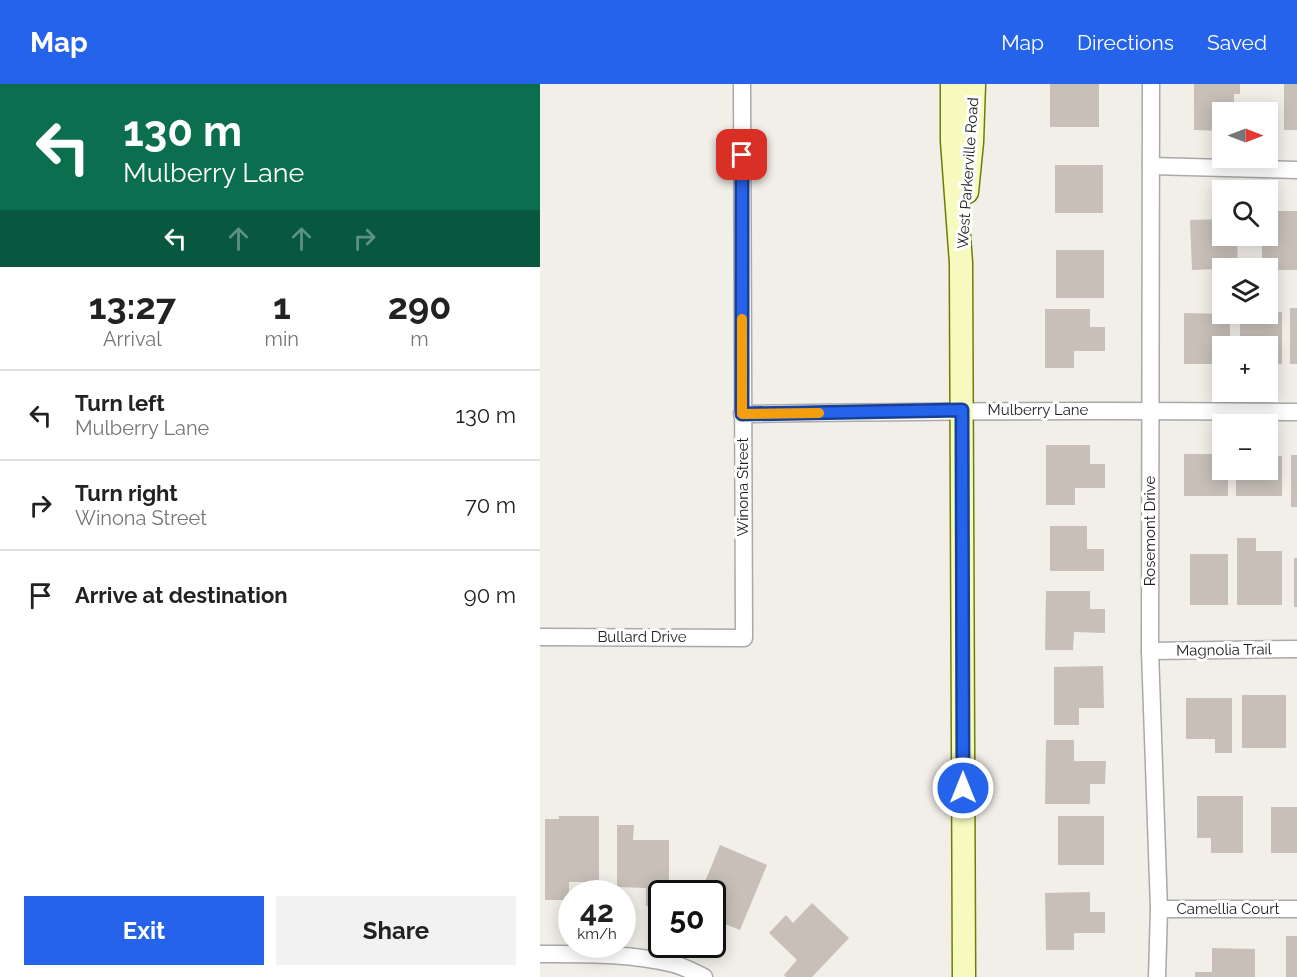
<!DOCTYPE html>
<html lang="en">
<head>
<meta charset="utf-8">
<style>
	:root { --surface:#fff; --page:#f2f2f2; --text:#222; --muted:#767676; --line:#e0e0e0; --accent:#2563eb }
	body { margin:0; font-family:Raleway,sans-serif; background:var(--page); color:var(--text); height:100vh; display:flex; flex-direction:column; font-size:22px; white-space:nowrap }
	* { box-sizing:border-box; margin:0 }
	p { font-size:20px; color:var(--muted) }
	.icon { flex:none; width:33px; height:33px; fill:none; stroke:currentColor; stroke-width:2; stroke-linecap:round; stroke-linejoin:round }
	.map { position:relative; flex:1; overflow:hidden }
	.side { display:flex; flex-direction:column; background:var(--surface); width:540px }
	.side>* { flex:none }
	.banner { background:#0b6e4f; color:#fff; overflow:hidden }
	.needle { width:39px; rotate:90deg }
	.fabs { position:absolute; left:672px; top:18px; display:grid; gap:12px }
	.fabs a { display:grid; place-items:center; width:66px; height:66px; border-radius:0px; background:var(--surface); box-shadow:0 3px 15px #0003; font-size:30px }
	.speed { position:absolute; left:18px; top:796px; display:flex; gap:12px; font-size:30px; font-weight:700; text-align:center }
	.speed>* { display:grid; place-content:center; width:78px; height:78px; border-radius:50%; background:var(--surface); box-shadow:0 3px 15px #0003; line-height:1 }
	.speed small { font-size:15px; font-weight:400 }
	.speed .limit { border:3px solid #111; border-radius:9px; background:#fff; color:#111 }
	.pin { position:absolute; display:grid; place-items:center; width:51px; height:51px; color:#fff; margin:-26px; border-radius:12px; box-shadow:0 3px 9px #0006 }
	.me { position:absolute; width:66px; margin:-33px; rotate:0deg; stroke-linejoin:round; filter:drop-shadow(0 0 4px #0008) }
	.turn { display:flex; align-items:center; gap:21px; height:126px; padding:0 24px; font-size:27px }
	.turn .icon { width:78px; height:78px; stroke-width:2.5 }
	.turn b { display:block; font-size:42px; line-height:51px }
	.lanes { display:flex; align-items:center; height:57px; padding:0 24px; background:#0003; justify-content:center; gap:30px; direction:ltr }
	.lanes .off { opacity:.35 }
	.eta { display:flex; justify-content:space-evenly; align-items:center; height:102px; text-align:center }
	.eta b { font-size:36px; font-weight:700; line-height:42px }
	.primary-button { display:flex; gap:12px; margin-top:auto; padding:12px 24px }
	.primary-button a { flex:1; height:69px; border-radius:0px; background:var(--accent); color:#fff; font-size:24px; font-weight:700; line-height:69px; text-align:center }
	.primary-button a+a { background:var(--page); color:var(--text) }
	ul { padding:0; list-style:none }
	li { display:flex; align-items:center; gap:18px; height:90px; padding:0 24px; border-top:2px solid var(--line) }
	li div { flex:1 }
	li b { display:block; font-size:22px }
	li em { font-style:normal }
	header { display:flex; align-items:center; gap:36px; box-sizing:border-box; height:84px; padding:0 30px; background:var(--accent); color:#fff }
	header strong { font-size:28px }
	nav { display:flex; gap:33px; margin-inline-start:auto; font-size:21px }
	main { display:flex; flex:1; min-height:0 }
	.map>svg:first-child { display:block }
</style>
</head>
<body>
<header>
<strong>Map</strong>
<nav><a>Map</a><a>Directions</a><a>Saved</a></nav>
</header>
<main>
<section class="side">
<div class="banner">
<div class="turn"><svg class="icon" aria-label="left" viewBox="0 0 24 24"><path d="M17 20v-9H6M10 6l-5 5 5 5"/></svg><div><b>130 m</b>Mulberry Lane</div></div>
<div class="lanes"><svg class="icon" aria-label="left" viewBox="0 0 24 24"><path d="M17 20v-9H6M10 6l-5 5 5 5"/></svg><svg class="icon off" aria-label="ahead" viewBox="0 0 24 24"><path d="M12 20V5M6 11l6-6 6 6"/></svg><svg class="icon off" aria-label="ahead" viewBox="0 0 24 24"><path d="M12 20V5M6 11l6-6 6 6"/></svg><svg class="icon off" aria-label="right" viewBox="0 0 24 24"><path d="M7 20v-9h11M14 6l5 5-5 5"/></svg></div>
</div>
<div class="eta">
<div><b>13:27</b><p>Arrival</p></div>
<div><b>1</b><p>min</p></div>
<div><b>290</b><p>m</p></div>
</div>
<ul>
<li><svg class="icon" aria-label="left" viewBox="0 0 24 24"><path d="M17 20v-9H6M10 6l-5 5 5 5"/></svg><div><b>Turn left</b><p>Mulberry Lane</p></div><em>130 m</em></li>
<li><svg class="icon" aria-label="right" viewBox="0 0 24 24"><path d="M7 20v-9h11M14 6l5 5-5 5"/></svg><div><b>Turn right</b><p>Winona Street</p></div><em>70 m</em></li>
<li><svg class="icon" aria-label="arrive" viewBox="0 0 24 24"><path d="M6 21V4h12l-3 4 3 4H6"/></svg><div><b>Arrive at destination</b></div><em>90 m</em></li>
</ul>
<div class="primary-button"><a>Exit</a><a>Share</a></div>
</section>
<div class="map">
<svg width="757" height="893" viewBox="0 0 757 893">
	<rect width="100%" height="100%" fill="#f2efe9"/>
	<g fill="#c7bfb8">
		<rect x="510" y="0" width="49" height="43"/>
		<path d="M654,0h46v10h-6v18h-12v19l-28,-1z"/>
		<rect x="744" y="0" width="13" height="46"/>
		<rect x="515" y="81" width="48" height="48"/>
		<path d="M728,127h29v59h-29v-2h-6v-32h6z"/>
		<path d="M682,135v17h15l1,32 -46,2 -2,-50z"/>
		<rect x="516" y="166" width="48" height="48"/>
		<rect x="750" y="224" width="7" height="56"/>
		<path d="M505,225h45v18h15v24h-31v17h-29z"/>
		<path d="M728,228h14v52h-14v-18h-28v-32h28z"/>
		<path d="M644,229l46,1v32h-8v18h-38z"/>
		<path d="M506,361h44v19h15v24h-30v17h-29z"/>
		<path d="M644,370h38v16h6v26h-44z"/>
		<rect x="751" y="371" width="6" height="52"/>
		<path d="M728,372h14v40h-46v-26h32z"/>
		<path d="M510,442h37v23h17v22h-54z"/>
		<path d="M697,454h19v13h26v54h-45z"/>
		<rect x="650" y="470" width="38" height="51"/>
		<rect x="754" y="474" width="3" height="49"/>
		<path d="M506,507h44v18h15v24l-31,-1 -1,18h-28z"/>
		<path d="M563,582l1,42h-25v17h-25v-58z"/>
		<rect x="702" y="611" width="44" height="53"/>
		<path d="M646,614h46v55h-17v-14h-29z"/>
		<path d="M506,656h28v21h32l-1,23h-15v20h-45z"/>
		<path d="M657,712h46v57h-32v-15h-14z"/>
		<rect x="731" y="723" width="26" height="46"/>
		<path d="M19,732h40v66h-30v18h-24v-81h14z"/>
		<rect x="518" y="732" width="46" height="49"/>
		<path d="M77,741h17l-1,15h36v54h-7v12h-16v-18l-29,-1z"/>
		<path d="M180,761l47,20 -27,65 -28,-11v-10l4,-8 -4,-2v-5h-12z"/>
		<path d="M550,808v20h15v21h-31v17h-28l-1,-57z"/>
		<path d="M272,819l37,35 -37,39h-26l-2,-2 13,-15 -28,-27 17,-18 7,8z"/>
		<rect x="746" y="852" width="11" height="41"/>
		<path d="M672,864l43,1v28h-60v-5h17z"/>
	</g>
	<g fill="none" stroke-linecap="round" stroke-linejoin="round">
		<defs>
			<g id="minor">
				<path d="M611,0l-1,567 9,258 -2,68"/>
				<path d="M611,82l146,4"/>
				<path d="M202,330c185,-3 370,-4 555,-2"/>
				<path d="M0,553l204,1 -2,-554"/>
				<path d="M610,567l147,-2"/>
				<path d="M619,825h138"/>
				<path d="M0,870c45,0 91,-1 134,10 11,3 21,9 30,13"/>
			</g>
			<g id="secondary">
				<path d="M412,0v57l9,122 3,714"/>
				<path d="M427,108l5,-50 2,-58"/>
			</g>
		</defs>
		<use href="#minor" stroke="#a9a9a9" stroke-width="19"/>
		<use href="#secondary" stroke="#707d05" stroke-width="25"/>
		<use href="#minor" stroke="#fff" stroke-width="16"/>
		<use href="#secondary" stroke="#f7fabf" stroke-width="22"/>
	</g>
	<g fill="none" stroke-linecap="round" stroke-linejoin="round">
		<defs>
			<path id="route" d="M202,71v259l220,-4 1,378"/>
		</defs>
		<use href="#route" stroke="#184099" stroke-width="15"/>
		<use href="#route" stroke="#2563eb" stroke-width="10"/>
		<path stroke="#f59e0b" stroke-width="10" d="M202,235v95l77,-1"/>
	</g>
	<g text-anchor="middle" stroke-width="6" stroke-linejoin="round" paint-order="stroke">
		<g font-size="15" fill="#222" stroke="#fff">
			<text transform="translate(428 89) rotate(-86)" y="5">West Parkerville Road</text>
			<text x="498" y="331">Mulberry Lane</text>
			<text transform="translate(203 403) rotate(-90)" y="5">Winona Street</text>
			<text transform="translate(610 447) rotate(-90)" y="5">Rosemont Drive</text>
			<text x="102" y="558">Bullard Drive</text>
			<text transform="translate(684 566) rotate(-1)" y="5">Magnolia Trail</text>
			<text x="688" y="830">Camellia Court</text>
		</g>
	</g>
</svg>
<div class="fabs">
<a><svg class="needle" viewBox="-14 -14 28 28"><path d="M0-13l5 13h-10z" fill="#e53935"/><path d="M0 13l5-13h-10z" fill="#767676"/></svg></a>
<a><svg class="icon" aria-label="search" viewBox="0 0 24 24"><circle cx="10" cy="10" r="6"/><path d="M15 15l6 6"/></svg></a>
<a><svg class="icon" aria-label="layers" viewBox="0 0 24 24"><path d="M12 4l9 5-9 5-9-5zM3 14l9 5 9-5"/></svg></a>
<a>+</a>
<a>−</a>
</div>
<div class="speed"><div>42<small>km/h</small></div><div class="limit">50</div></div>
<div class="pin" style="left:202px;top:71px;background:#d93025"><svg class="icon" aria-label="arrive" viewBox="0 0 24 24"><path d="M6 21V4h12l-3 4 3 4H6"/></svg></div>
<svg class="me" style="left:423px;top:704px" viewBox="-20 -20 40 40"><circle r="17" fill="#2563eb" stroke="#fff" stroke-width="3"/><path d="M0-11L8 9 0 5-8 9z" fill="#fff"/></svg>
</div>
</main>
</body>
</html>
